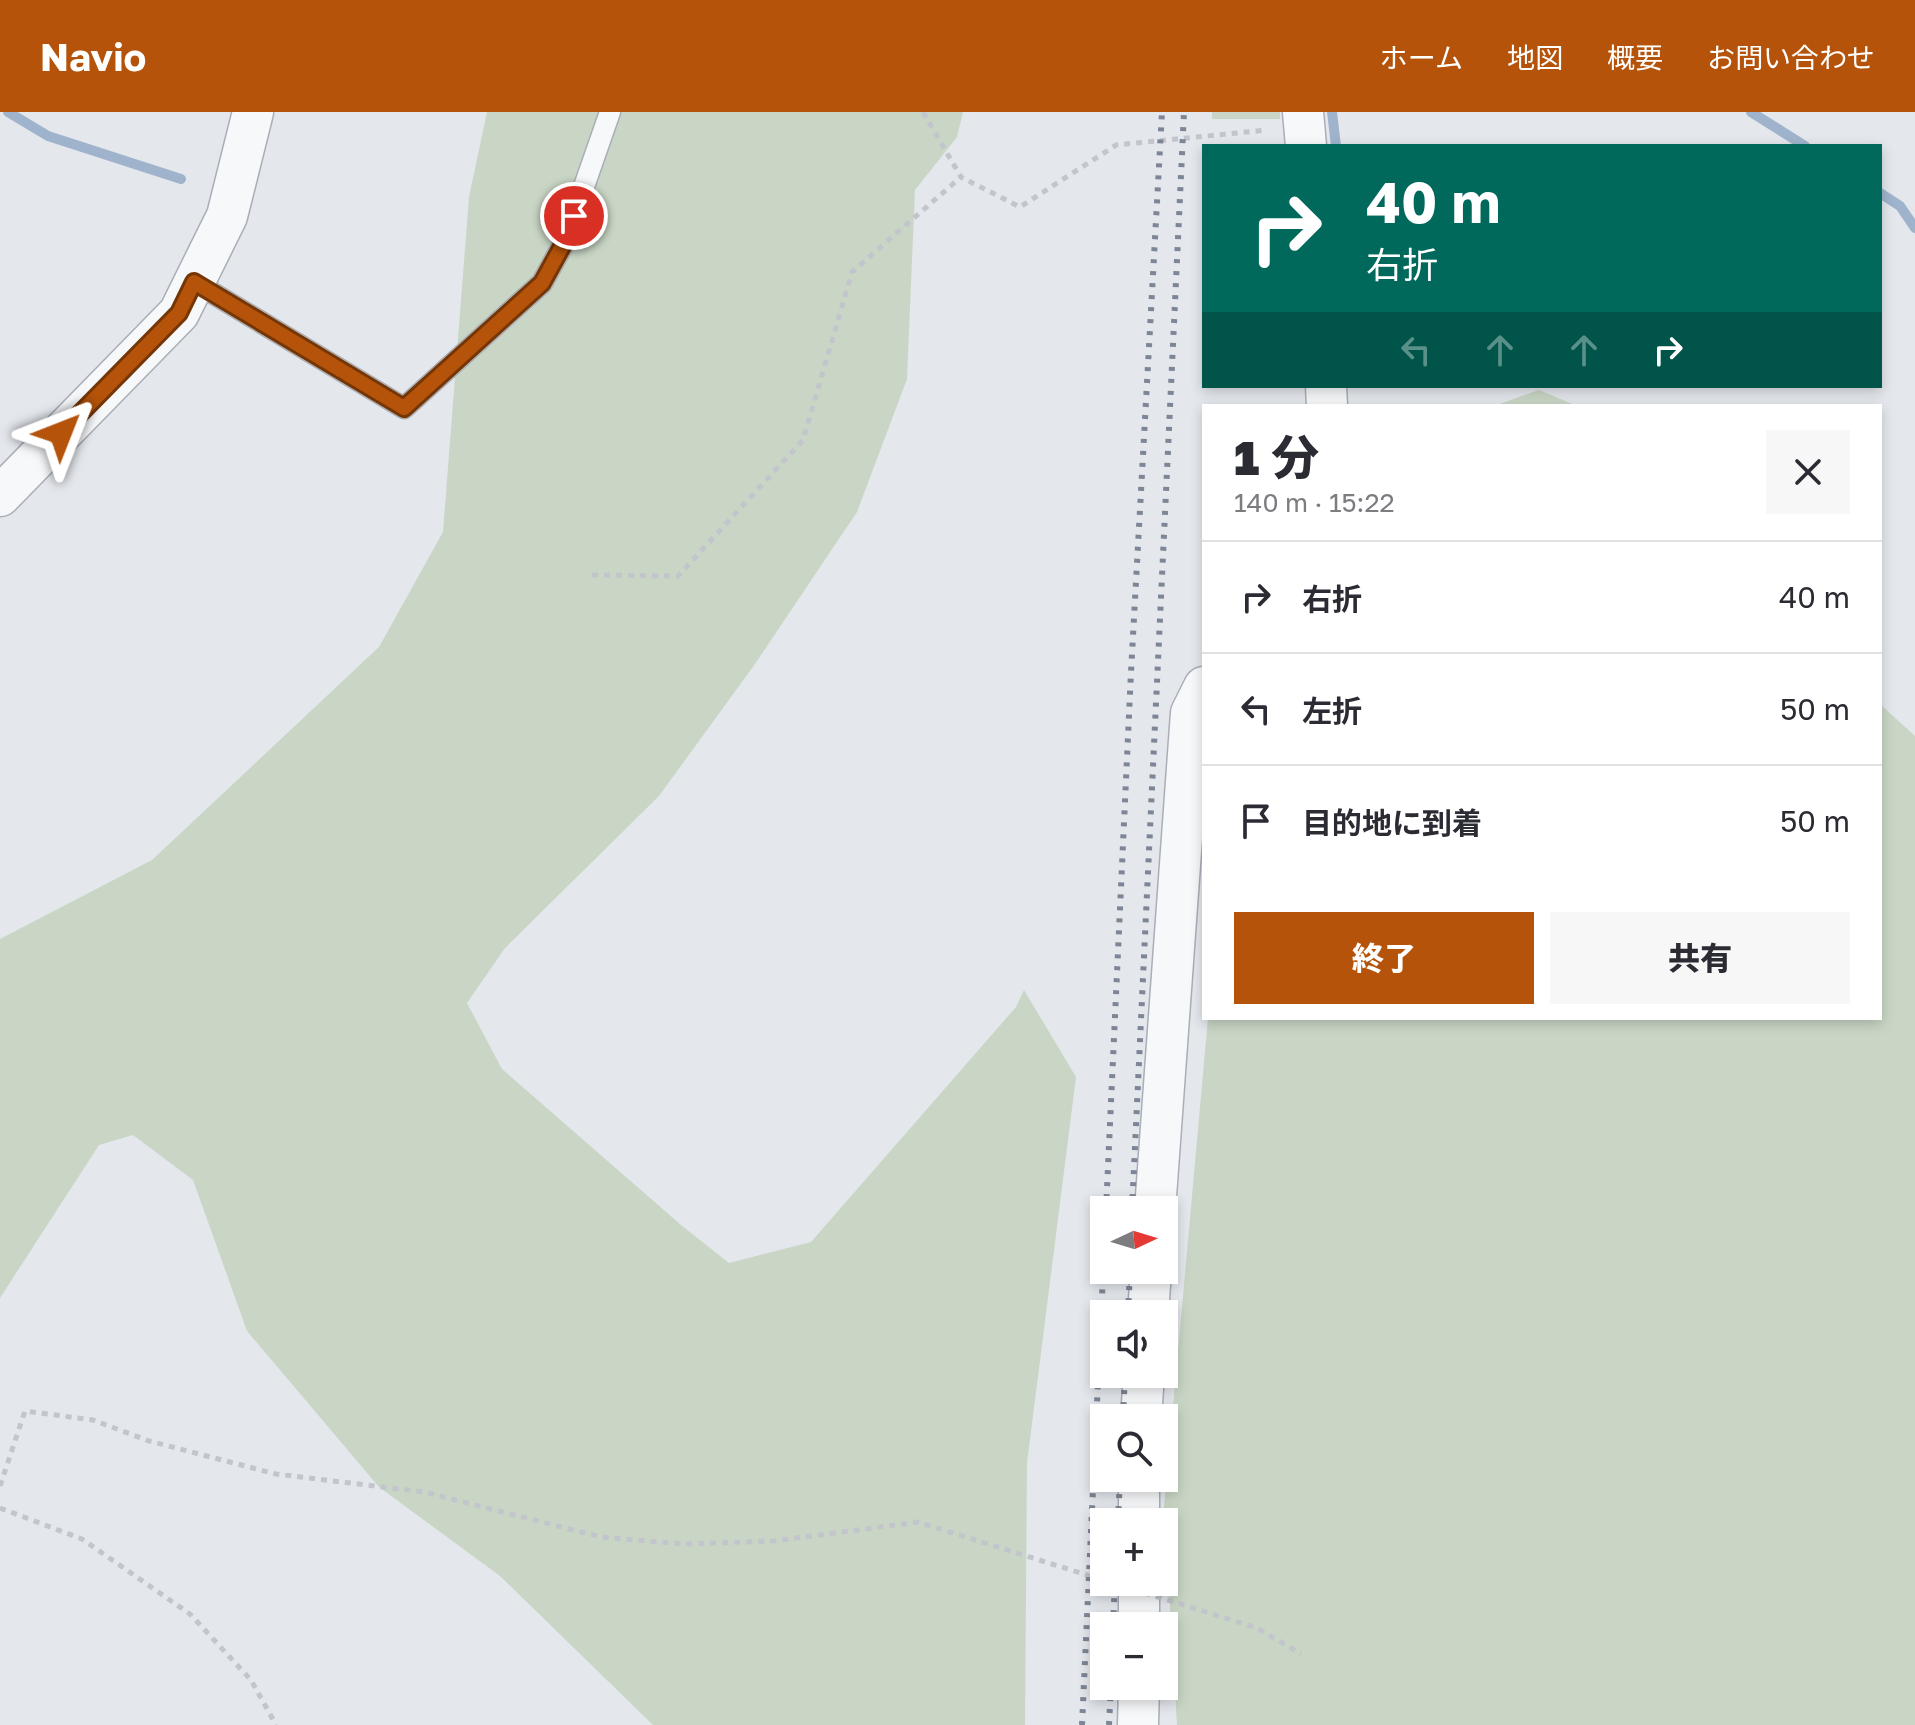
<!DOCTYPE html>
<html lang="ja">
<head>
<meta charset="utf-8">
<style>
	:root { --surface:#fff; --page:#f7f7f7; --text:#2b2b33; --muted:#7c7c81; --line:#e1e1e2; --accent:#b45309 }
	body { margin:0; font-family:"Golos Text","Noto Sans JP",sans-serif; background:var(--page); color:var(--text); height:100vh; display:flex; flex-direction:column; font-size:30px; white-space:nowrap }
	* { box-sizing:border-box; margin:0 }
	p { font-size:26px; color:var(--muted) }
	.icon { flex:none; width:44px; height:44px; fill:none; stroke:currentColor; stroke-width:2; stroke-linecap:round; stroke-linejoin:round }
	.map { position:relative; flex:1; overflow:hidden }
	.panel { position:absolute; left:1202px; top:292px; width:680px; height:616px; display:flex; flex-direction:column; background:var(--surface); border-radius:0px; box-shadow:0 4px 12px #0003 }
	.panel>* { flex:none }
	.hud { position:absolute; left:1202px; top:32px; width:680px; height:244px; border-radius:0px; box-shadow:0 4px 12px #0003; background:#00695c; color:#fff; overflow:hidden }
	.needle { width:52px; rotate:86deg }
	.tools { position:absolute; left:1090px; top:1084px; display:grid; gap:16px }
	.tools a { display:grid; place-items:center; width:88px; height:88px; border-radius:0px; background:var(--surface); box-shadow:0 4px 12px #0003; font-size:40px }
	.pin { position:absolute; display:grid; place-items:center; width:68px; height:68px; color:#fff; margin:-34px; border:4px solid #fff; border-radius:50%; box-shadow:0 2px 8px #0007 }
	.me { position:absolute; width:88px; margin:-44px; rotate:45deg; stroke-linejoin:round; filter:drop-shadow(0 0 6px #0008) }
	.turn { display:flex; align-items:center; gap:28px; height:168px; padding:0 32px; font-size:36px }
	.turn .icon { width:104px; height:104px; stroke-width:2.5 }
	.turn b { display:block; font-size:56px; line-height:68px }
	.lanes { display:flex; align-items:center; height:76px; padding:0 32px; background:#0003; justify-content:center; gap:40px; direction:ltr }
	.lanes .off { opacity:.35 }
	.round { display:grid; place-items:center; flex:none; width:84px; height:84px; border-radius:0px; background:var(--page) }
	.summary { display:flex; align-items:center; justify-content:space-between; height:136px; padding:0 32px }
	h1 { font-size:48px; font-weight:800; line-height:60px }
	.cta { display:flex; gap:16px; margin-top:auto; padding:16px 32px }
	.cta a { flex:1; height:92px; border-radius:0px; background:var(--accent); color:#fff; font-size:32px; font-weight:800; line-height:92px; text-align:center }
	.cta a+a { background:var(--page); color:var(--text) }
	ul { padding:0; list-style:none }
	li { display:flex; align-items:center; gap:24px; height:112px; padding:0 32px; border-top:2px solid var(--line) }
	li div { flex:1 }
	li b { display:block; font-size:30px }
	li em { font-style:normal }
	header { display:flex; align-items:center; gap:48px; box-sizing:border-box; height:112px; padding:0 40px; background:var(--accent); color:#fff }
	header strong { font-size:38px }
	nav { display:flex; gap:44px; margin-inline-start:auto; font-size:28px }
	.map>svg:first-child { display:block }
</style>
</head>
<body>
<header>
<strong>Navio</strong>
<nav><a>ホーム</a><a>地図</a><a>概要</a><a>お問い合わせ</a></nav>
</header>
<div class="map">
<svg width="1915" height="1613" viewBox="0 0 1915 1613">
	<rect width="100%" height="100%" fill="#e4e7ec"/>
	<g fill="#c9d6c5">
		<path d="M487,0h476l-6,25 -42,53 -8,189 -50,133 -102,152 -96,132 -154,152 -38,55 35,66 179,156 48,38 82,-21 205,-235 8,-17 52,87 -49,386 -2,262h-372l-153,-149 -121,-89 -132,-156 -54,-151 -60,-45 -34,10 -99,153v-359l152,-79 227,-213 64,-115 26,-335z"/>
		<rect x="1212" y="0" width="68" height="7"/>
		<path d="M1539,278l38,16h-83z"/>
		<path d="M1880,592l35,32v989h-738l-13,-218 44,-489h672z"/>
	</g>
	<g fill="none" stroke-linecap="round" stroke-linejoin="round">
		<g stroke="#9fb4cc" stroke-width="10">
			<path d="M8,0l40,24 133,43"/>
			<path d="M1332,0l4,34"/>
			<path d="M1751,0l54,34"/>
			<path d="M1880,81l20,13 15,22"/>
		</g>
		<defs>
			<path id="service" d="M194,170l210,126 138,-125 23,-42 45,-129"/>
			<g id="minor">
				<path d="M1303,0l3,34"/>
				<path d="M1326,274l1,20"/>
				<path d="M0,384l179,-183 48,-97 26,-104"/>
				<path d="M1155,1098l36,-497 13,-26"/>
				<path d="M1148,1202l3,-44"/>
				<path d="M1141,1306l3,-44"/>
				<path d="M1139,1410v-44"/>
				<path d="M1139,1514v-44"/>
				<path d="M1138,1613l1,-39"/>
			</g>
		</defs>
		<use href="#service" stroke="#a9aeb7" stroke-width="23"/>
		<use href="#minor" stroke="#a9aeb7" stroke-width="43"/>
		<g stroke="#c2c5cb" stroke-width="5" stroke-dasharray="6 6" stroke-linecap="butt">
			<path d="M923,0l38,65 59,30 96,-62 151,-15"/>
			<path d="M592,463l86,1 125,-136 49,-168 109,-95"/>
			<path d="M0,1374l25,-75 68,9 56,21 127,33 148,18 177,45 83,7 90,-3 144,-19 185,58"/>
			<path d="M0,1396l82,31 108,75 61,66 25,45"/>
		</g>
		<use href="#service" stroke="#f7f8fa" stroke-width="20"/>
		<use href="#minor" stroke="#f7f8fa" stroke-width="40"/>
		<g stroke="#7d8696" stroke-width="6" stroke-dasharray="4 8" stroke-linecap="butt">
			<path d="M1106,1098l25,-538 31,-560"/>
			<path d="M1132,1098l52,-1098"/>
			<path d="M1128,1202l2,-44"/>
			<path d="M1123,1306l2,-44"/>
			<path d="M1118,1410l2,-44"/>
			<path d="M1113,1514l2,-44"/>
			<path d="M1082,1613l22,-472"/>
			<path d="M1109,1613l2,-39"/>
		</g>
		<path stroke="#c2c5cb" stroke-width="5" stroke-dasharray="6 6" stroke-linecap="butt" d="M1110,1470l147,46 44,26"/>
	</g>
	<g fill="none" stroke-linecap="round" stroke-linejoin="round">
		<defs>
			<path id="route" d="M61,321l118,-120 15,-31 210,126 138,-125 23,-42 9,-25"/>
		</defs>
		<use href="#route" stroke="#753606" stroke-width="20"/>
		<use href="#route" stroke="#b45309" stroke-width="14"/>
	</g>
</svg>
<div class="tools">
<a><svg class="needle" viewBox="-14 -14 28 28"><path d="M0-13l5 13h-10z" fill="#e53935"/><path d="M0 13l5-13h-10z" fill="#7c7c81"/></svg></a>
<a><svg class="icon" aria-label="sound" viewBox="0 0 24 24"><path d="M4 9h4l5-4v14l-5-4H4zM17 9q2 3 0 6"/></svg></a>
<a><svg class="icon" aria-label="search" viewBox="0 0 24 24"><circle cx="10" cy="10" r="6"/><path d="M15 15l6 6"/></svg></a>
<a>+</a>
<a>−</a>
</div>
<div class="pin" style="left:574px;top:104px;background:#d93025"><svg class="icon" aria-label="arrive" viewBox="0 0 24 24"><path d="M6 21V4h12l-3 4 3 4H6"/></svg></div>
<svg class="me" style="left:61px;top:321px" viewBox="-20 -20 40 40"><path d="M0-17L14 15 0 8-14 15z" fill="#b45309" stroke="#fff" stroke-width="4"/></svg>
<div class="hud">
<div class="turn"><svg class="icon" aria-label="right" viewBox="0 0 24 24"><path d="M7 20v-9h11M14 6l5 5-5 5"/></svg><div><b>40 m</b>右折</div></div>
<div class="lanes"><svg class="icon off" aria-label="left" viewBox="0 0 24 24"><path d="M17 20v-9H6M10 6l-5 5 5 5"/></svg><svg class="icon off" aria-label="ahead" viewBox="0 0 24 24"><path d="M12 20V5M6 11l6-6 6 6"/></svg><svg class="icon off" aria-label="ahead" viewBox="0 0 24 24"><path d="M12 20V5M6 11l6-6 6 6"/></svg><svg class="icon" aria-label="right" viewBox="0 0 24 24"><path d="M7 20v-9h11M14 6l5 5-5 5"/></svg></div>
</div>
<section class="panel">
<div class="summary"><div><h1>1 分</h1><p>140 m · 15:22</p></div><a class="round"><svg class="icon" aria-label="close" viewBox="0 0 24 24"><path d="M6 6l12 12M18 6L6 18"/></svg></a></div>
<ul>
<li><svg class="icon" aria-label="right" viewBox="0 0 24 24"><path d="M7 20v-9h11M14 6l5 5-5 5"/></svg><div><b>右折</b></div><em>40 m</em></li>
<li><svg class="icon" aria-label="left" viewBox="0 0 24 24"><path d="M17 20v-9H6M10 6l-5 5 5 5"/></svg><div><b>左折</b></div><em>50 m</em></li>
<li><svg class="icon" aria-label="arrive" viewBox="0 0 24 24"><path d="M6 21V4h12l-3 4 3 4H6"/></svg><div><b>目的地に到着</b></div><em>50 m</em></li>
</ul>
<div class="cta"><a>終了</a><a>共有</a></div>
</section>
</div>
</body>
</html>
